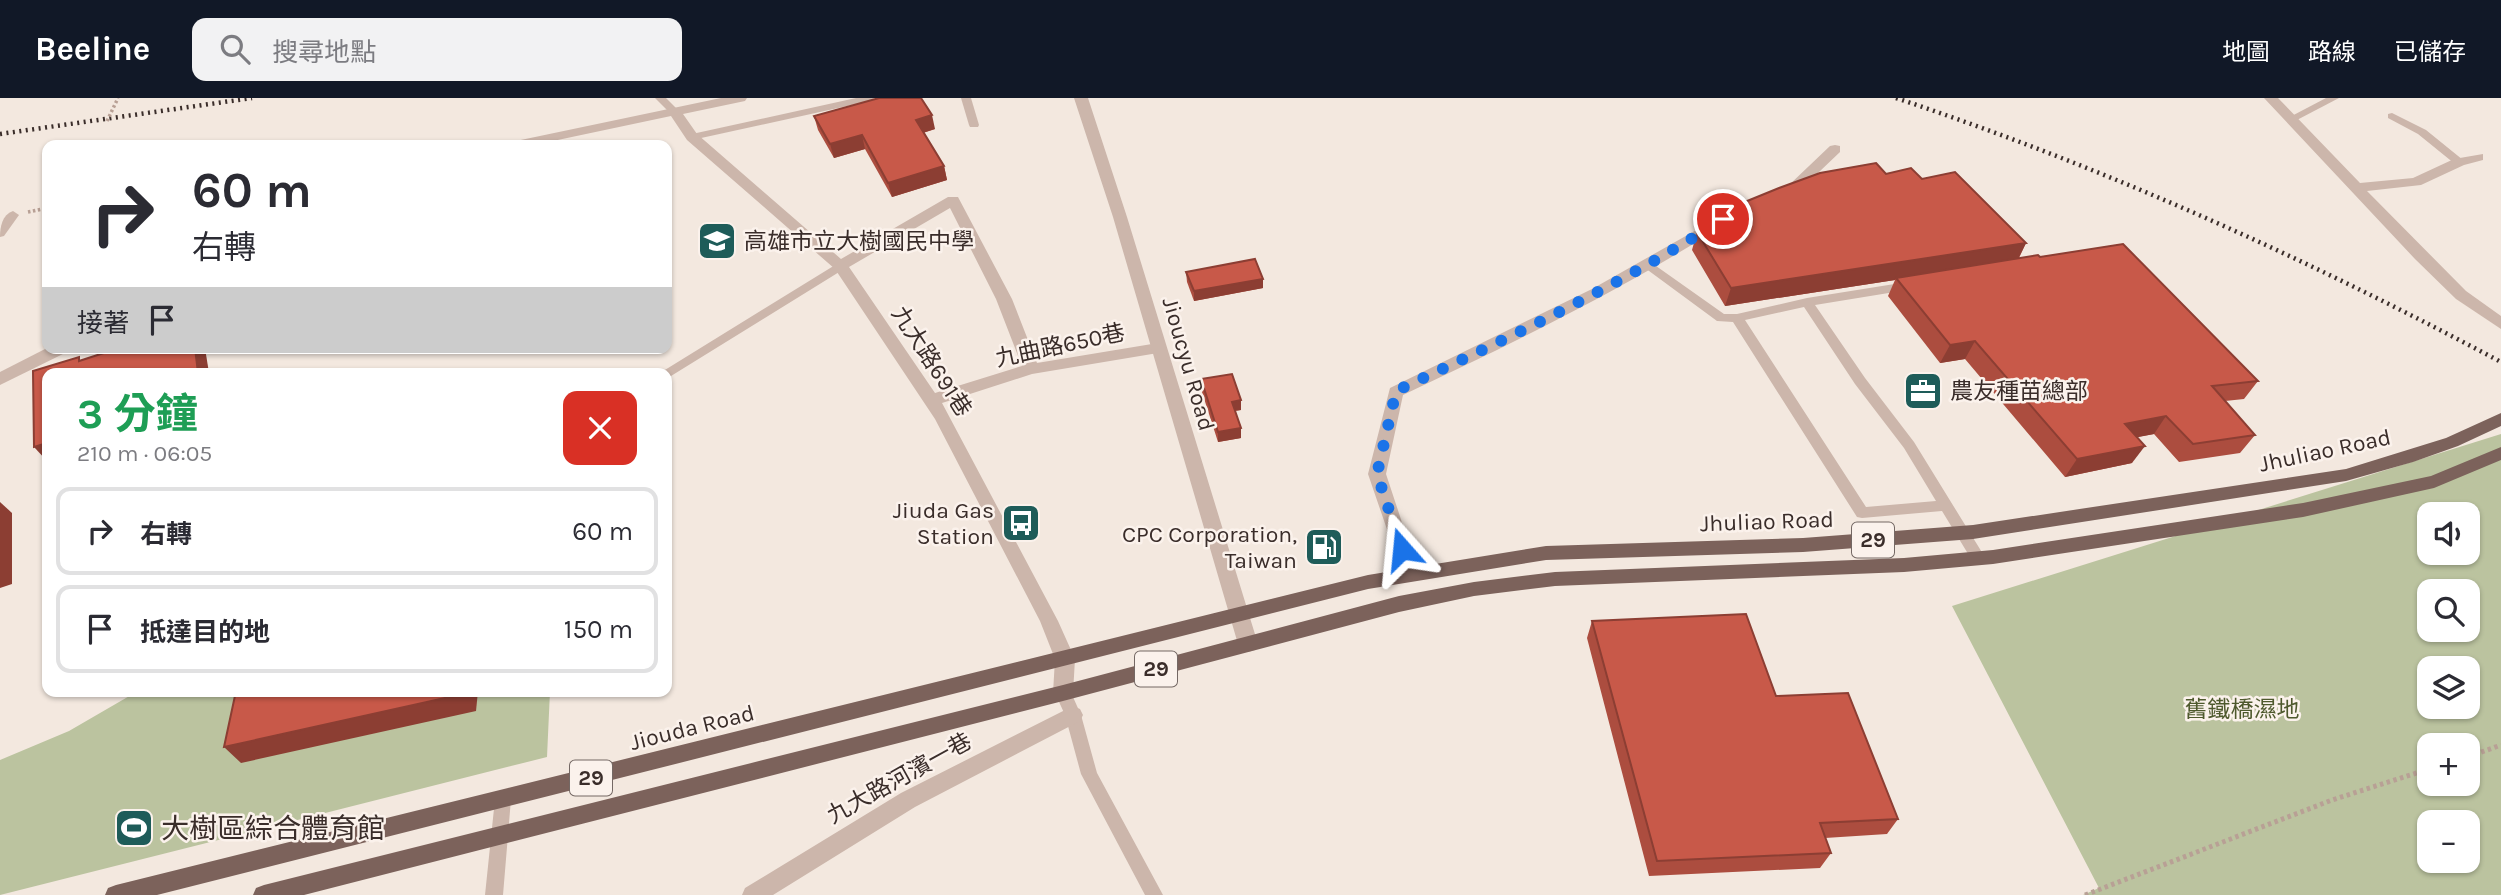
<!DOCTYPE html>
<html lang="zh-TW">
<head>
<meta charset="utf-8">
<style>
	:root { --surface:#fff; --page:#f2f2f3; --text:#2b2b33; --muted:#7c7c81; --line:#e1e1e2; --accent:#111827 }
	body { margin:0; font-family:Karla,"Noto Sans TC",sans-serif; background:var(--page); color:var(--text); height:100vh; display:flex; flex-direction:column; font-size:26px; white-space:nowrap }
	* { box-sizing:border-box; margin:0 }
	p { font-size:23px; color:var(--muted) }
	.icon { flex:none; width:38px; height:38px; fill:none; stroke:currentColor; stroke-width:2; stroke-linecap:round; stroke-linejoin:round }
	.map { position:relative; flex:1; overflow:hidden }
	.details { position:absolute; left:42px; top:270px; width:630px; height:329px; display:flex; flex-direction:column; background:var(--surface); border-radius:14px; box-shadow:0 2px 5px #0004 }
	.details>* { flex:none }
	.guide { position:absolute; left:42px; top:42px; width:630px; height:214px; border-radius:14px; box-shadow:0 2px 5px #0004; background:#fff; color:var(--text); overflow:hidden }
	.fabs { position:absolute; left:2417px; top:404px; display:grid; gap:14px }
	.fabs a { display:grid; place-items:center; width:63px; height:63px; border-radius:14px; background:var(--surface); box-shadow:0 2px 5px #0004; font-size:35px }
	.pin { position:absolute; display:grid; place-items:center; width:60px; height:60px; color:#fff; margin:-30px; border:4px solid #fff; border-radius:50%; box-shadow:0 2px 7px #0007 }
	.me { position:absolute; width:77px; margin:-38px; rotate:342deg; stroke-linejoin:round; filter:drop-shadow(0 0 5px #0008) }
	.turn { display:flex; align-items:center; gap:24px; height:147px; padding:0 35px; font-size:32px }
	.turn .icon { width:91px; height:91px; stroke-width:2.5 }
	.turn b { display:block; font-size:49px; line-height:60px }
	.then { display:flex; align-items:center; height:66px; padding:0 35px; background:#0003; gap:14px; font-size:26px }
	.round { display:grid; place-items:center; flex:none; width:74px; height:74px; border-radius:14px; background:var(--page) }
	.summary { display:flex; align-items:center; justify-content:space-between; height:119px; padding:0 35px }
	h1 { font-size:42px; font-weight:700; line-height:52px; color:#1e9e55 }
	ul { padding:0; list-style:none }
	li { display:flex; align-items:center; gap:21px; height:88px; margin:0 14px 10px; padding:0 21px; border:4px solid var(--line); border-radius:14px }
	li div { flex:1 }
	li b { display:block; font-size:26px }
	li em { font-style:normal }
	header { display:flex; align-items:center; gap:42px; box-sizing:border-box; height:98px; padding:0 35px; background:var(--accent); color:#fff }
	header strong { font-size:33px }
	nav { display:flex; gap:38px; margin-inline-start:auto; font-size:24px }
	.search { width:490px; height:63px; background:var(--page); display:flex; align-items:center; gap:18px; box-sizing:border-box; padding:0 24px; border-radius:14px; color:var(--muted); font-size:26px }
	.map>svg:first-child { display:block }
</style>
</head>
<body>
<header>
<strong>Beeline</strong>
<div class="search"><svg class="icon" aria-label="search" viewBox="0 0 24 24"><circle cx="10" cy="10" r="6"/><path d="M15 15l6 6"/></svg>搜尋地點</div>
<nav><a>地圖</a><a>路線</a><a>已儲存</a></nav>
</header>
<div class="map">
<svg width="2501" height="797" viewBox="0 0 2501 797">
	<rect width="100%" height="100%" fill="#f3e8df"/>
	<g fill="#bbc39f" fill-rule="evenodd">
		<path d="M2501,336v461h-418l16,-7 -147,-282zM2429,416h39v39h-39zM2429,494h39v38h-39zM2429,570h39v39h-39zM2429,648h39v38h-39zM2429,724h39v39h-39z"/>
		<path d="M138,593h412l-3,66 -547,138v-135l69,-29z"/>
	</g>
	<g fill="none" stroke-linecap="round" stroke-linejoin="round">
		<path stroke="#b8a095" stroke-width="3.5" stroke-dasharray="2.5 2.5" stroke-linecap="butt" d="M28,114l19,-4"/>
		<g stroke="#b8a095" stroke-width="5" stroke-dasharray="3.5 3.5" stroke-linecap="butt">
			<path d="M2468,659l33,-12"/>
			<path d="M2085,797l247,-95 97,-31"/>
		</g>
		<g fill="#ccb6ab" fill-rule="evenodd">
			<path d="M655,0h11l13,13 -1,2h-8z"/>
			<path d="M856,0h19l-5,3 -178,39 -5,-3 5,-3z"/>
			<path d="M961,0h10l8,27 -1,2h-8l-1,-2z"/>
			<path d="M2326,0h13l-44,23h-8l-1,-2z"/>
			<path d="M2392,15l34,17 37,30v4h-8l-37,-30 -30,-16v-4z"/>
			<path d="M13,113l6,4 -15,21 -4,1c0,-10 2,-22 13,-26z"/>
			<path d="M1649,163l75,53h13l70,-16 100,-16 4,1 2,3 -6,4 -92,15 50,73 49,64 69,112 2,4 -2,4h-10l-31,-51 -80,7 -5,-1 -124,-195 -16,-1 -72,-53 -2,-3zM1804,209l51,77 49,64 32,53 -70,6 -121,-187z"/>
			<path d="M840,164l6,4 -2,3 -173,107 -4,1v-4h-7z"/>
			<path d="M1063,588l6,2 12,27 16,58 66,122h-18l-64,-121 -16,-59 -10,-22 2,-5z"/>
			<path d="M503,694l6,2 2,5 -8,96h-18l10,-96 2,-5z"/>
		</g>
		<g fill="#ccb6ab" fill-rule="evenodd">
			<path d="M721,0h26l-2,3 -62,13 14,20 144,125 107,-62h10l54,102 25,64 121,-20 8,5 -8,5 -126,21 -90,29 116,218 17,38 -2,34 -3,6 -7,2 -7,-2 -3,-6 2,-34 -15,-38 -105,-202 -100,-150 -148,-129 -16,-24 -137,29h-25l7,-4zM950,110l46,91 26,67 -87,27 -86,-126z"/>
			<path d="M2264,0h14l82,85 53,-5 41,-19 29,-5v6l-19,5 -43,20 -54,6 99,100 35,25v13l-45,-30 -41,-40z"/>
			<path d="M1835,47l5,1v6l-42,40 -19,3v-6l9,-3 42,-40z"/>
			<path d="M1714,122l5,2 2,3 -2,3c-101,64 -208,116 -316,167l-17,79 33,100 -3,5 -6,2 -6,-2 -36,-105 22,-86 202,-99z"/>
			<path d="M47,250h22l-2,4 -67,33v-13z"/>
			<path d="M1073,608l7,3 3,6 -3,6 -165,86 -142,88h-31l3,-7 156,-95z"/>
		</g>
		<path fill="#ccb6ab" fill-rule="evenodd" d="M1074,0h14l39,119 131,427 -3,6 -7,2 -7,-2 -3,-6 -125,-427z"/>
		<g fill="#7c625b" fill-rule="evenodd">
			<path d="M2501,315v13l-43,20 -45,16 -67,19 -373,58 -170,13 -257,8 -178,29 -1211,306h-52l3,-7 8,-3 1252,-310 178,-29 257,-8 170,-13 373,-56 100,-31z"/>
			<path d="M2501,349v13l-67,28 -131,29 -310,47 -89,8 -349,14 -81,10 -75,16 -336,89 -759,194h-51l3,-7 8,-3 799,-200 336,-89 75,-14 81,-10 349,-14 89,-8 310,-47 128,-27z"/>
		</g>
		<g stroke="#3a2d2a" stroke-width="4.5" stroke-dasharray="2 4.5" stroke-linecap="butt">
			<path d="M1896,0c210,70 410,160 605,264"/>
			<path d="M0,36l252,-36"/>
		</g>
		<path stroke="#b8a095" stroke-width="3.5" stroke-dasharray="2.5 2.5" stroke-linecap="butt" d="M107,23l11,-23"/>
	</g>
	<g fill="#ac4d3f">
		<path d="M814,18l121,13 -12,4 21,33 3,14 -55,17 -27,-48 -31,9 -16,-28z"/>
		<path d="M1886,76l140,69 -7,15 21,-1 218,124 -14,18 -19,2 30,34 -15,18 -61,9 -25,-28 -17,3 -5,26 -67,14 -100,-118 -25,4 -52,-67 7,-16 -170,26 -33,-56 5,-18z"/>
		<path d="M1186,174l77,7v9l-69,13 -7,-19z"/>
		<path d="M1201,281l40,31 -6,1 6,27 -23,4 -17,-53z"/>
		<path d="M1592,523l184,75 122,123 -11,15 -62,4 6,15 -11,15 -171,8 -62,-238z"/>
	</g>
	<g fill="#8c3e33">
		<path d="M932,17l3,14 -16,5 -3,-14z"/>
		<path d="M862,37l3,14 -31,9 -4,-14z"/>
		<path d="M944,68l3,14 -55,17 -4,-14z"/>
		<path d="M2026,145l-9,18 -121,17 -1,2 -170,26 6,-18z"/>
		<path d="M1263,181v9l-69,13v-10z"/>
		<path d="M1975,243l-10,18 -25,4 10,-18z"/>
		<path d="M195,250h10l4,25h-11z"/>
		<path d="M1241,302v10l-9,1v-9z"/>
		<path d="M2166,318l-12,18 -41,8 12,-18z"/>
		<path d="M1241,330v10l-23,4v-10z"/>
		<path d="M47,345v18l-13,-14z"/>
		<path d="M2145,348l-13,17 -67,14 12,-18z"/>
		<path d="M0,404l12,11v71l-12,4z"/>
		<path d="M463,593h15l-2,20 -235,52 -17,-16z"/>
	</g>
	<g fill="#c85949" stroke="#8c3e33" stroke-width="2">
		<path d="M879,0h42l11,17 -16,5 28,46 -56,17 -26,-48 -32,9 -16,-28z"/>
		<path d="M1876,65l10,11 25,-6 11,11 33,-7 71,71 -295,45 -34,-56 38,-26 44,-18 41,-15z"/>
		<path d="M2123,146l135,137 -46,5 43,49 -62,9 -27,-28 -41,8 20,22 -68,13 -102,-118 -25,4 -54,-67 142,-23 2,2z"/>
		<path d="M1255,161l8,20 -69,12 -8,-19z"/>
		<path d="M119,250h76l3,25h-151v70l-13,4 -1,-76 46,-14v4z"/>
		<path d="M1232,276l9,26 -9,2 9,26 -23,4 -17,-53z"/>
		<path d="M1746,516l30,82 72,-3 50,126 -78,4 11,30 -174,8 -65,-240z"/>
		<path d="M236,593h227v3l-239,53z"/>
	</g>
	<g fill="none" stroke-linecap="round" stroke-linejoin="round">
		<path stroke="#1a73e8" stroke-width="12" stroke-dasharray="0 21.6" d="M1402,451l-25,-75 19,-83c112,-53 223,-105 327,-172"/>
	</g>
	<defs>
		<symbol id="school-square" viewBox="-11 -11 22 22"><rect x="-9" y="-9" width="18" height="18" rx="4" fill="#1e5c59" stroke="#fbf2ec"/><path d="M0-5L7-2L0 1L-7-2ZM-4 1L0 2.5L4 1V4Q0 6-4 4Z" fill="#fff"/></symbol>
		<symbol id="office-square" viewBox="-11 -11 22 22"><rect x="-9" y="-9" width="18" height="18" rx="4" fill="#1e5c59" stroke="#fbf2ec"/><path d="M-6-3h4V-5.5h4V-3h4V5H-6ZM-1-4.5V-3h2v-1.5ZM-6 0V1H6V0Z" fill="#fff"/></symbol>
		<symbol id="bus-square" viewBox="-11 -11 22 22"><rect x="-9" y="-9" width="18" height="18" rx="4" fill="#1e5c59" stroke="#fbf2ec"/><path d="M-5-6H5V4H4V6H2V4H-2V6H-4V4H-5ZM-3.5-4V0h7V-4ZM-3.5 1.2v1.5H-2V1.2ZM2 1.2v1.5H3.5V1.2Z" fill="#fff"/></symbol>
		<symbol id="fuel-square" viewBox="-11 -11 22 22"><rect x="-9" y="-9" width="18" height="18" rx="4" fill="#1e5c59" stroke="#fbf2ec"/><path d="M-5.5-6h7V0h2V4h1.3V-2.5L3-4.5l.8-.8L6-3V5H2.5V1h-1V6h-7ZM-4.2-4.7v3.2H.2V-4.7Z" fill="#fff"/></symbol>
		<symbol id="stadium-square" viewBox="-11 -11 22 22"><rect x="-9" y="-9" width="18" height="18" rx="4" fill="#1e5c59" stroke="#fbf2ec"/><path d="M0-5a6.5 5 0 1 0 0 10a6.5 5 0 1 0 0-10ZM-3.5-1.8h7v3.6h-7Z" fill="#fff"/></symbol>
	</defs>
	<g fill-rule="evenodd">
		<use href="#school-square" x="695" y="121" width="44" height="44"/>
		<use href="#office-square" x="1901" y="271" width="44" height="44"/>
		<use href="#bus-square" x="999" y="403" width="44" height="44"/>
		<use href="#fuel-square" x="1302" y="427" width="44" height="44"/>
		<use href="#stadium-square" x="112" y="708" width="44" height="44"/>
	</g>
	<g text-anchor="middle" stroke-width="5" stroke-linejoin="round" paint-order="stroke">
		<g fill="#fbf2ec" stroke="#746864" stroke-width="2">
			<rect x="1852" y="424.5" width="42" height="35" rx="5"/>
			<rect x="1135" y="553.5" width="42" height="35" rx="5"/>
			<rect x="570" y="662.5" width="42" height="35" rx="5"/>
		</g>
		<g font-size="21" font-weight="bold" fill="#3a2d2a">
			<text x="1873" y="449">29</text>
			<text x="1156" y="578">29</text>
			<text x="591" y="687">29</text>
		</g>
		<g font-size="23" fill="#3a2d2a" stroke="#fbf2ec" text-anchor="start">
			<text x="744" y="151">高雄市立大樹國民中學</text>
			<text x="1950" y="301">農友種苗總部</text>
			<text x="994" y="420" text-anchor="end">Jiuda Gas<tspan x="994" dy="26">Station</tspan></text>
			<text x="1297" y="444" text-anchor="end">CPC Corporation,<tspan x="1297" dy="26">Taiwan</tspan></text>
		</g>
		<g font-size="23" fill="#3a2d2a" stroke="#fbf2ec">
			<text transform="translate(1060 247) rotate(-12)" y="8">九曲路650巷</text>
			<text transform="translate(932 263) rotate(57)" y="8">九大路691巷</text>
			<text transform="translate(1189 266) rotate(74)" y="8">Jioucyu Road</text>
			<text transform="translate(2325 352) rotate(-12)" y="8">Jhuliao Road</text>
			<text transform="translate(1767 423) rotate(-2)" y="8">Jhuliao Road</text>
			<text transform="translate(692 629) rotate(-14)" y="8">Jiouda Road</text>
			<text transform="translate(899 680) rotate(-29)" y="8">九大路河濱一巷</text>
		</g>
		<g font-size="23" fill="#4e592d" stroke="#fbf2ec">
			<text x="2242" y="619">舊鐵橋濕地</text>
		</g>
		<g font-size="28" fill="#3a2d2a" stroke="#fbf2ec" text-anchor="start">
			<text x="161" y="740">大樹區綜合體育館</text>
		</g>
	</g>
</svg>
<div class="fabs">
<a><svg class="icon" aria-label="sound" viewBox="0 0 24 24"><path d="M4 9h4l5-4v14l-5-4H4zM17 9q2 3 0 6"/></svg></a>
<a><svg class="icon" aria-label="search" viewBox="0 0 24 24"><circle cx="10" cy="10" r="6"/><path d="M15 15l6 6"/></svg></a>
<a><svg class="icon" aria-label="layers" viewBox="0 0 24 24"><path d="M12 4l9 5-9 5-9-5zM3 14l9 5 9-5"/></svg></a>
<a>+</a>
<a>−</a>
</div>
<div class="pin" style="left:1723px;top:121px;background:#d93025"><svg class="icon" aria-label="arrive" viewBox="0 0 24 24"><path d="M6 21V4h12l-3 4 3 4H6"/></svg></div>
<svg class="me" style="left:1402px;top:451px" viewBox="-20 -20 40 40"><path d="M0-17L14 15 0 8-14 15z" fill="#1a73e8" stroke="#fff" stroke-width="4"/></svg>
<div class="guide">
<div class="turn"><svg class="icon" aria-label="right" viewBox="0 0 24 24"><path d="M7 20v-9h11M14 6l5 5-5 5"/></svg><div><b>60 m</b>右轉</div></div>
<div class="then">接著<svg class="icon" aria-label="arrive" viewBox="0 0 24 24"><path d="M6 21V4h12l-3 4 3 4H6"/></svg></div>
</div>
<section class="details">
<div class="summary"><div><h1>3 分鐘</h1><p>210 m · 06:05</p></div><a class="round" style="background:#d93025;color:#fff"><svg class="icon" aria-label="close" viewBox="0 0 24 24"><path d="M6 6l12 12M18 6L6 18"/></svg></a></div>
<ul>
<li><svg class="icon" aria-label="right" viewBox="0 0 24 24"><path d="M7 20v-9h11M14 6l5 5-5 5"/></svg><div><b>右轉</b></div><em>60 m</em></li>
<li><svg class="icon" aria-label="arrive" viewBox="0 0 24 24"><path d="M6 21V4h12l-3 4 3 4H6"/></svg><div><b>抵達目的地</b></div><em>150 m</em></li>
</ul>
</section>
</div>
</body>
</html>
